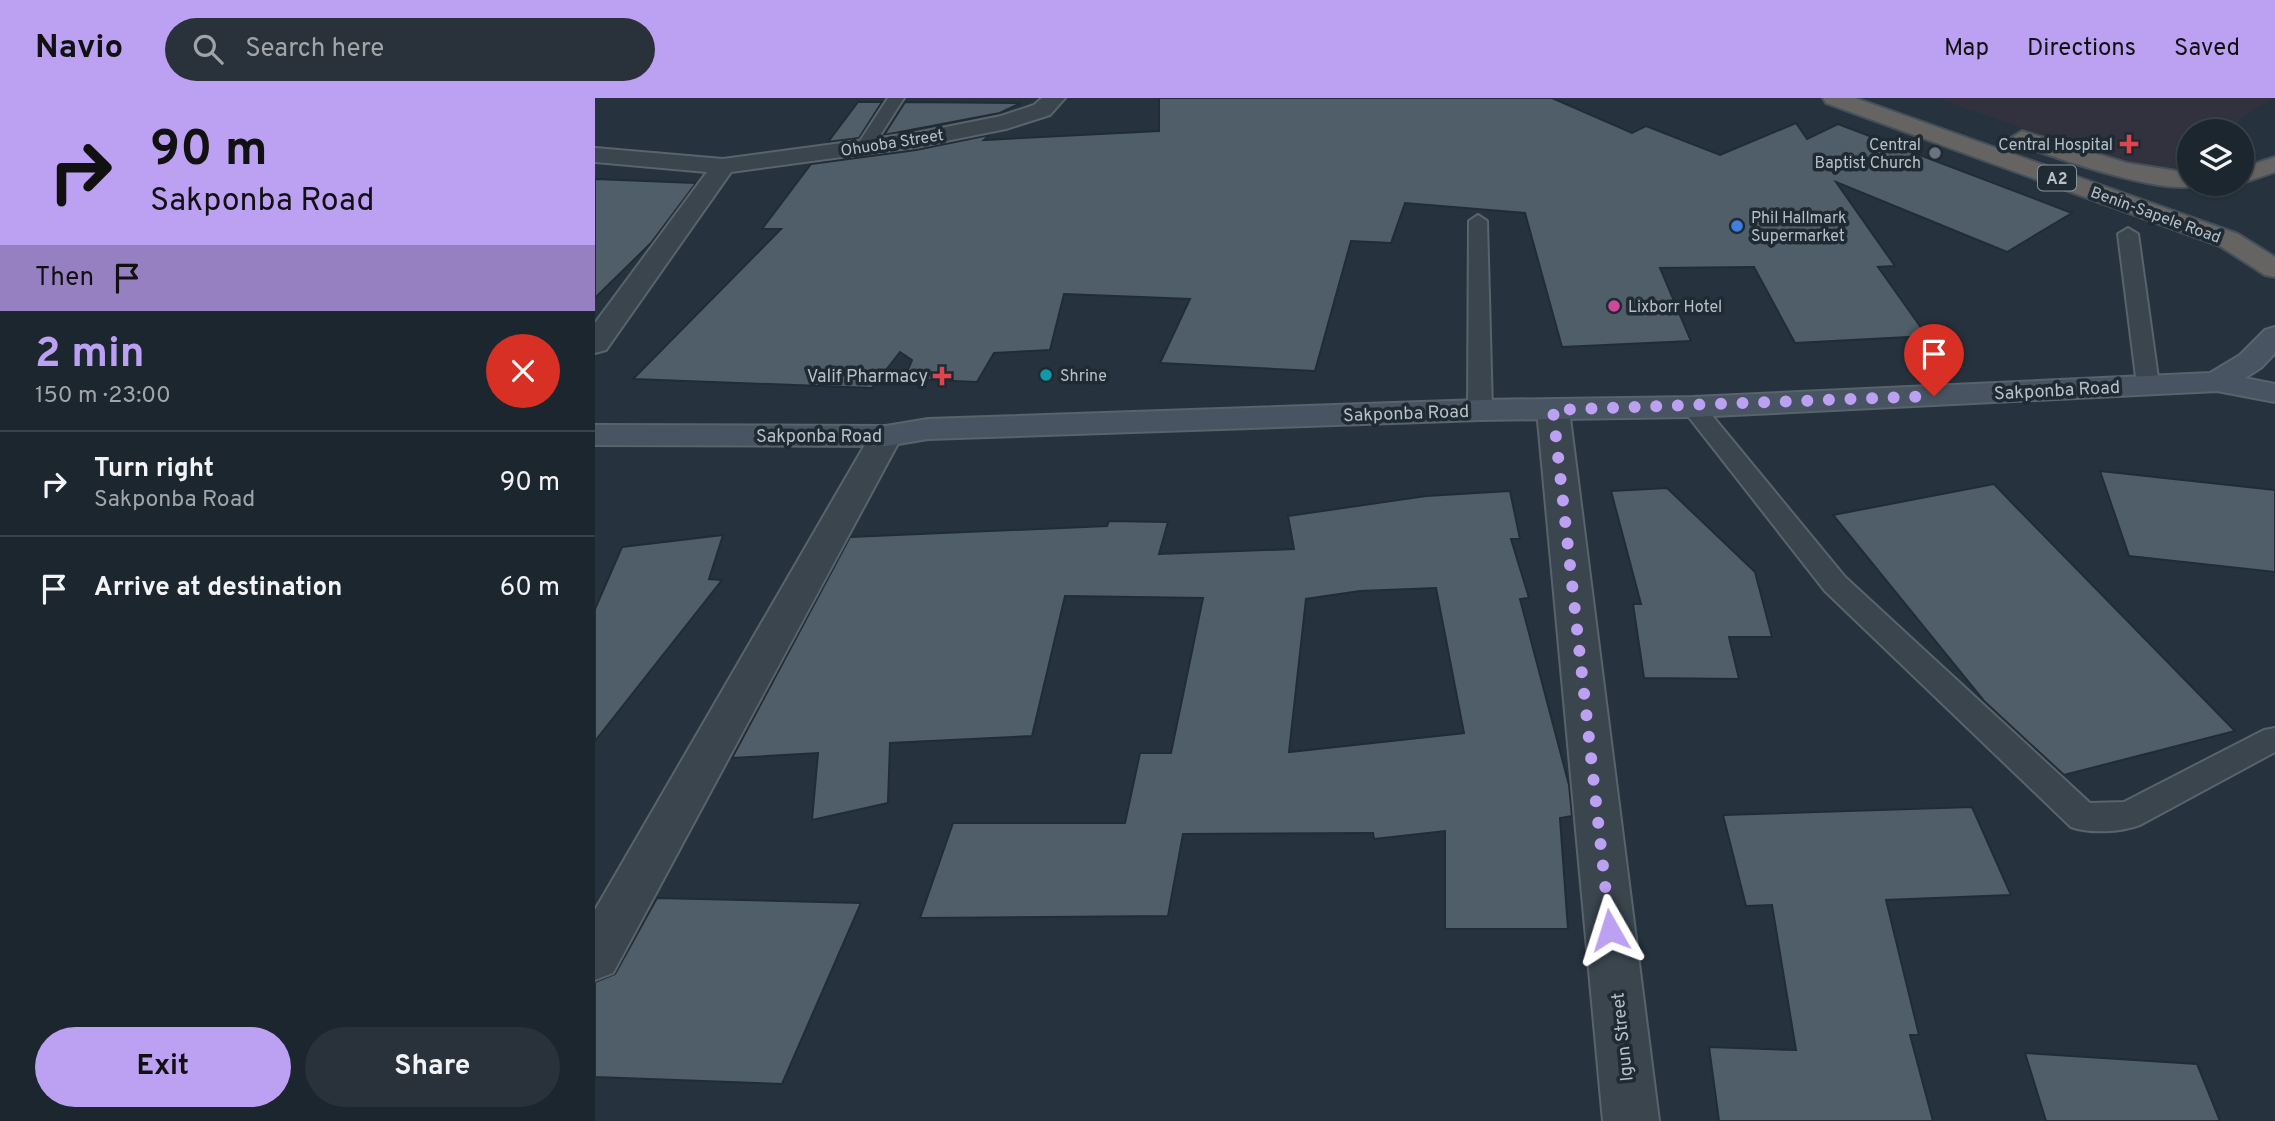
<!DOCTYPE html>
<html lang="en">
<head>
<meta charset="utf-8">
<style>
	:root { --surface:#1c262e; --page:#29323a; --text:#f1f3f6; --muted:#a0a5aa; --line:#3a434a; --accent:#bca0f2 }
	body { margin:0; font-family:Overpass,sans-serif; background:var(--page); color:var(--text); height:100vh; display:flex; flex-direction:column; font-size:26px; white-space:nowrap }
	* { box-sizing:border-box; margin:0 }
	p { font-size:23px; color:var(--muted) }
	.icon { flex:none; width:38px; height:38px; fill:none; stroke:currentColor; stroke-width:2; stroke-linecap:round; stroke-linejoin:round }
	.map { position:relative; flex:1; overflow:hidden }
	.details { display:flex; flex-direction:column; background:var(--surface); width:595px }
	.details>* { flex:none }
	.guide { background:#bca0f2; color:#111; overflow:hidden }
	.fabs { position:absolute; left:1582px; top:21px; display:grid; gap:14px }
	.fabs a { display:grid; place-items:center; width:77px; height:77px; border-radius:50%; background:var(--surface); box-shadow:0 2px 5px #0004,0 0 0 2px var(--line); font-size:35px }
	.pin { position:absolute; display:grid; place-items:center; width:60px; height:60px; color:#fff; margin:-72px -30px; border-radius:50% 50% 50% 0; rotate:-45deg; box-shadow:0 0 7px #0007 }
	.pin .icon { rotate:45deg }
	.me { position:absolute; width:77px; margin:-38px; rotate:354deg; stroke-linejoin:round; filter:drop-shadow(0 0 5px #0008) }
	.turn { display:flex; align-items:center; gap:24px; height:147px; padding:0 35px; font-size:32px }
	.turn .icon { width:91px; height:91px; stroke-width:2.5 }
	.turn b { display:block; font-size:49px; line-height:60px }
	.then { display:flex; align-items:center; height:66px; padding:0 35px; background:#0003; gap:14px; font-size:26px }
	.round { display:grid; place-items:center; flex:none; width:74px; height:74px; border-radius:37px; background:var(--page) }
	.headline { display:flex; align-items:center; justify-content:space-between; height:119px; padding:0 35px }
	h1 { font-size:42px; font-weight:700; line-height:52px; color:var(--accent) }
	.primary-button { display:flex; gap:14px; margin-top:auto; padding:14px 35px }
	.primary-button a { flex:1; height:80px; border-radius:42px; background:var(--accent); color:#111; font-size:28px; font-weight:700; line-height:80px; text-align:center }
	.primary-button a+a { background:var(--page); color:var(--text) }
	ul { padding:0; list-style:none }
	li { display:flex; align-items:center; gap:21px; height:105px; padding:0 35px; border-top:2px solid var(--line) }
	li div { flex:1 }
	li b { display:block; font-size:26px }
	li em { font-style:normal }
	header { display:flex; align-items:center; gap:42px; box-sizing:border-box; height:98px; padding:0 35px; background:var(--accent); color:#111 }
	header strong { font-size:33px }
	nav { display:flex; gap:38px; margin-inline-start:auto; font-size:24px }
	.search { width:490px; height:63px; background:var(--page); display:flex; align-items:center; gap:18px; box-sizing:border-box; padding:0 24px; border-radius:38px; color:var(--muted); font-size:26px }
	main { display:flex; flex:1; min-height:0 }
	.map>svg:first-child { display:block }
</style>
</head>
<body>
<header>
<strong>Navio</strong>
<div class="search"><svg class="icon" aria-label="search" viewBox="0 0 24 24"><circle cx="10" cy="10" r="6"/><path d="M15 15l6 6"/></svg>Search here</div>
<nav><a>Map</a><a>Directions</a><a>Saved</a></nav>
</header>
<main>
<section class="details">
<div class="guide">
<div class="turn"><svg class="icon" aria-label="right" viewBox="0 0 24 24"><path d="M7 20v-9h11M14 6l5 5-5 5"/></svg><div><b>90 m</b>Sakponba Road</div></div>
<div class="then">Then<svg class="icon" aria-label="arrive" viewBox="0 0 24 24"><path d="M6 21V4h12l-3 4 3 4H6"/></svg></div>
</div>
<div class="headline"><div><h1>2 min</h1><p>150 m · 23:00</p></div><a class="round" style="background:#d93025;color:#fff"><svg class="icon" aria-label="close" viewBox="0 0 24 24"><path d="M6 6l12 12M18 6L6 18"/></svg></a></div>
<ul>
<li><svg class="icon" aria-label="right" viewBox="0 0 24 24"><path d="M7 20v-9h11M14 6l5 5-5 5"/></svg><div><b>Turn right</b><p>Sakponba Road</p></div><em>90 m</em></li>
<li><svg class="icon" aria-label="arrive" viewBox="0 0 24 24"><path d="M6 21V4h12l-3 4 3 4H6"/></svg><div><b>Arrive at destination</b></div><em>60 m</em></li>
</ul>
<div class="primary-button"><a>Exit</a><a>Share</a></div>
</section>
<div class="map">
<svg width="1680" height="1023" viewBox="0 0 1680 1023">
	<rect width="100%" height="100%" fill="#26333e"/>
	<path fill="#32323f" d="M1342,0h338v1l-20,9 -28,23h-38v31l-17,14 -68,-19z"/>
	<g fill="#4f5e69" stroke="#212c35" stroke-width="2" fill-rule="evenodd">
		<path d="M564,0h393l80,35 14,-7 74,29 76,-32 11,16 31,-15 234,89 -65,39 -171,-70 59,84 -17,1 49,69 -132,7 -41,-76 -94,1 31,73 -129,6 -37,-134 -120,-10 -14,40 -40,-2 -36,130 -155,-8 30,-64 -126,-5 -14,56 -56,3 -17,29 -73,-3 8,-19 -12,-8 -28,36 -239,-9 148,-150h-19l49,-65 105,-14 73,-15 -5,5 175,-9z"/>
		<path d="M263,4h24l-23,36 -31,4z"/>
		<path d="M310,4l116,1 -21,10 -116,22z"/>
		<path d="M0,81l101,4 -45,60 -56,55z"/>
		<path d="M1505,373l175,19v82l-146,-16z"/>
		<path d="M1399,386l23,24 218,223 -171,44 -80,-74 -151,-186z"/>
		<path d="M1072,390l88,84 17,65h-43l10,42 -95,-1 -11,-74h8l-30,-113z"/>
		<path d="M915,393l10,48h-9l18,59 -9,1 49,186 3,31 -12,2 8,111h-123v-98l-71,8 -1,-6 -190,1 -15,82 -248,2 33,-95h172l15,-70h31l32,-155 -138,-2 -33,140 -142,7 -2,60 -76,17 6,-67 -86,5 118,-221 257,-11 2,-5 59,1 -9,32 135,-5 -6,-33 138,-20zM841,490l28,145 -175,19 17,-153 54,-8z"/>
		<path d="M128,437l-14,44 13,1 -127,161v-132l27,-62z"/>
		<path d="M1377,709l39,88 -125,5 33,135h-9l23,86h-214l-10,-74 87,3 -24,-145 -26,1 -23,-91z"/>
		<path d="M62,800l204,5 -79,181 -187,-7v-95l20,-8z"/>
		<path d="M1430,955l172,11 23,57h-174z"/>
	</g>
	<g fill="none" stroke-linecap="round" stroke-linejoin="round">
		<defs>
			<g id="service">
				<path d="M293,0h16l-34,53h-12l-2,-4z"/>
				<path d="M883,117l9,6 5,189 -4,5h-16l-4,-5 1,-189z"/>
				<path d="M1533,130l10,6 21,151 -11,7 -11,-7 -19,-151z"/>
				<path d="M1098,302l8,2 144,175 245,226 34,-1 140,-72 11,-2v24l-135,73c-20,7 -49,9 -69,2l-246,-236 -144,-184 4,-5z"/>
			</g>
			<g id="minor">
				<path d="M447,0h23l-15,17 -44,14 -90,18 -185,25 -125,178 -11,3v-30l112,-151 -112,-10v-14l128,11 193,-26 85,-17 33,-11z"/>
				<path d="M958,302l11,3 5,7 90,711h-56l-66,-711 5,-7z"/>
				<path d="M291,328l12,3 4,7 -289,537 -18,7v-70l275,-474 4,-7z"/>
			</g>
			<path id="secondary" d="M1680,229v26l-13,14 -17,11 30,6v18l-58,-11 -524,26 -213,3 -552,19 -42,7 -291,-1v-20l291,1 42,-7 552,-19 213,-3 517,-24 30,-18 25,-25z"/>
			<g id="trunk">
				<path d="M1228,0h32l383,136 37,23v20l-10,-2 -45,-29 -394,-143z"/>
				<path d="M1427,33l105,32 62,10v11h10c-30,15 -151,-29 -185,-41l-3,-5z"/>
				<path d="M1680,59v15l-33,11v-15z"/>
			</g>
		</defs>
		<use href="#service" stroke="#58636c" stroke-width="4"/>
		<use href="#minor" stroke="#58636c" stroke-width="4"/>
		<use href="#secondary" stroke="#58636c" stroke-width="4"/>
		<use href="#trunk" stroke="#455059" stroke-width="4"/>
		<use href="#service" fill="#3a454e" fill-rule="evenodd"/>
		<use href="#minor" fill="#3a454e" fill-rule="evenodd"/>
		<use href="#secondary" fill="#485461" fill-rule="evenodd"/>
		<use href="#trunk" fill="#666463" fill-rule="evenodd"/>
	</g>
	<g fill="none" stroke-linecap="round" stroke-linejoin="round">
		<path stroke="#bca0f2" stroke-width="12" stroke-dasharray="0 21.6" d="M1015,832l-57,-520 381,-14"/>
	</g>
	<g fill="#e0444e" stroke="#1f2a33" stroke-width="2.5">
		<path d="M1530.5 35.5h7v7h7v7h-7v7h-7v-7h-7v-7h7z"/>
		<path d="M343.5 267.5h7v7h7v7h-7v7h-7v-7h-7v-7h7z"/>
	</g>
	<circle fill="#6b7280" stroke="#1f2a33" stroke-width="2.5" cx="1340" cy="55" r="7"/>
	<circle fill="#3f7fe0" stroke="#1f2a33" stroke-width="2.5" cx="1142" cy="128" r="7"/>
	<circle fill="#d1479c" stroke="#1f2a33" stroke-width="2.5" cx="1019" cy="208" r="7"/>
	<circle fill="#0f9aa8" stroke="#1f2a33" stroke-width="2.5" cx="451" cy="277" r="7"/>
	<g text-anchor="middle" stroke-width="7" stroke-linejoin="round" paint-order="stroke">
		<g font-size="16" fill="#b6c0c9" stroke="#1f2a33">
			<text transform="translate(297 44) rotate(-9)" y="6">Ohuoba Street</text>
			<text transform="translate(1561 116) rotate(20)" y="6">Benin-Sapele Road</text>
		</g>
		<g font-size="16" fill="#b6c0c9" stroke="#1f2a33" text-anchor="start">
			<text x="1326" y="52" text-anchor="end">Central<tspan x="1326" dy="18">Baptist Church</tspan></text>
			<text x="1518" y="52" text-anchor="end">Central Hospital</text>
			<text x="1156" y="125">Phil Hallmark<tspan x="1156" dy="18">Supermarket</tspan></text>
			<text x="1033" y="214">Lixborr Hotel</text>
			<text x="465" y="283">Shrine</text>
		</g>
		<rect fill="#1f2a33" stroke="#89939c" stroke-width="2" x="1443" y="67.5" width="38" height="25" rx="5"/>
		<g font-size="16" font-weight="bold" fill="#b6c0c9">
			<text x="1462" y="86">A2</text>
		</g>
		<g font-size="18" fill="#b6c0c9" stroke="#1f2a33" text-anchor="end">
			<text x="333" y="284">Valif Pharmacy</text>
		</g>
		<g font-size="18" fill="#b6c0c9" stroke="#1f2a33">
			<text transform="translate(1462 292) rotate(-3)" y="6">Sakponba Road</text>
			<text transform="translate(811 315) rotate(-2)" y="6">Sakponba Road</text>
			<text x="224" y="344">Sakponba Road</text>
			<text transform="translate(1027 939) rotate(-96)" y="6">Igun Street</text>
		</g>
	</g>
</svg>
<div class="fabs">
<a><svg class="icon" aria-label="layers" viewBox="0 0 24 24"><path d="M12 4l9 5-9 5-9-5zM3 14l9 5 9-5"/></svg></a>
</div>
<div class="pin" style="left:1339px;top:298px;background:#d93025"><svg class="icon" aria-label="arrive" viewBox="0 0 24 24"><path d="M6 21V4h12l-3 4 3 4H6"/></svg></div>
<svg class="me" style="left:1015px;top:832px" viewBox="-20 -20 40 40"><path d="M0-17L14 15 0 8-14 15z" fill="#bca0f2" stroke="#fff" stroke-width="4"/></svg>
</div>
</main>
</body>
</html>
